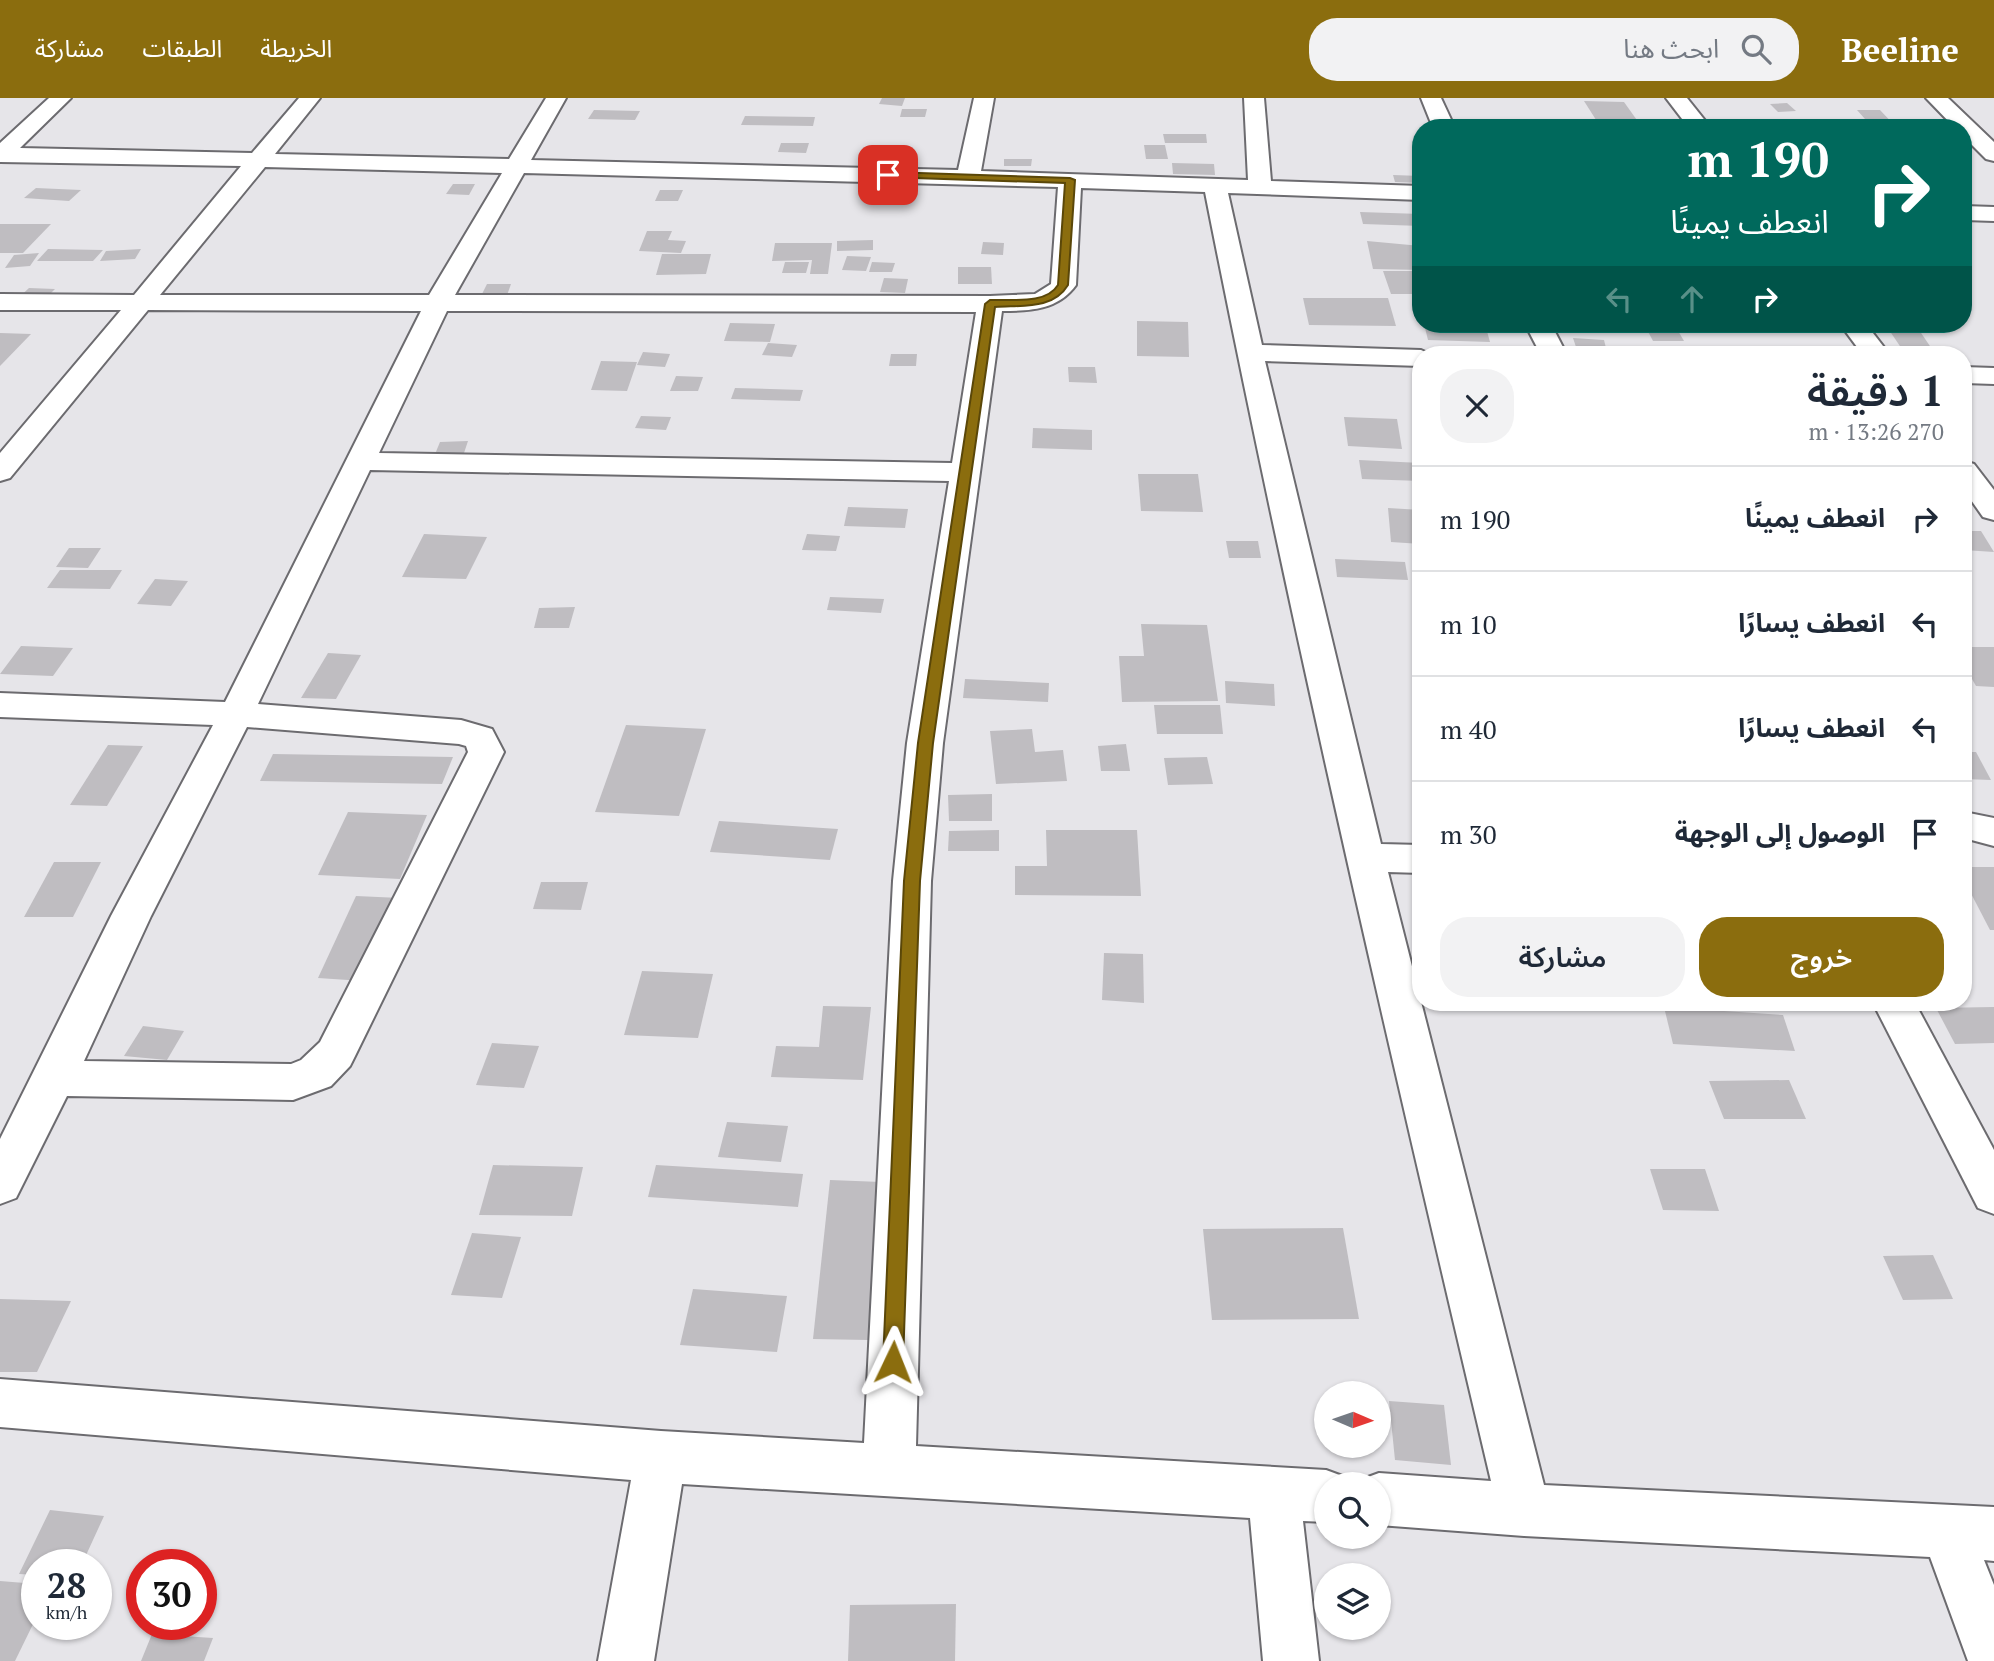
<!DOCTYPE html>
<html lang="ar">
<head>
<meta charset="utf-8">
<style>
	:root { --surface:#fff; --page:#f2f2f3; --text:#1f2937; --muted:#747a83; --line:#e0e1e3; --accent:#8b6d0e }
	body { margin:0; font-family:"PT Serif","Noto Sans Arabic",serif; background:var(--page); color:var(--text); direction:rtl; height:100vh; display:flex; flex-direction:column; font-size:26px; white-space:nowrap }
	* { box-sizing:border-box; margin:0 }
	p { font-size:23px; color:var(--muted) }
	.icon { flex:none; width:38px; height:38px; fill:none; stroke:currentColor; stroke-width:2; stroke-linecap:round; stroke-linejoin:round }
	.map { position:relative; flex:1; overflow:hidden; direction:ltr }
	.panel { position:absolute; left:1412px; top:248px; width:560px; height:665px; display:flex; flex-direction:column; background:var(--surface); border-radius:28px; box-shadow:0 2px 5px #0004; direction:rtl }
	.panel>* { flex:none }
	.guide { position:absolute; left:1412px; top:21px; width:560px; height:214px; border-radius:28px; box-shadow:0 2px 5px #0004; direction:rtl; background:#00695c; color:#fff; overflow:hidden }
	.needle { width:46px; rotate:92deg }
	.tools { position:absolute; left:1314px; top:1283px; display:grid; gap:14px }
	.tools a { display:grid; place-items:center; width:77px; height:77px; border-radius:50%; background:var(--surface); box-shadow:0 2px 5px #0004; font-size:35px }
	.speed { position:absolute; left:21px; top:1451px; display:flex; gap:14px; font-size:35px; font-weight:700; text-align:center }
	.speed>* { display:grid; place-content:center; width:91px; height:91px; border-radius:50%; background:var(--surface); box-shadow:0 2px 5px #0004; line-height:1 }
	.speed small { font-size:18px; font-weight:400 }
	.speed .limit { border:10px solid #d22; background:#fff; color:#111 }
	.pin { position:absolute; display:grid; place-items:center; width:60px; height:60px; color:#fff; margin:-30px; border-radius:14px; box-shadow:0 4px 10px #0006 }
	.me { position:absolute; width:77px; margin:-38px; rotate:2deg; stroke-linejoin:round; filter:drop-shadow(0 0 5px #0008) }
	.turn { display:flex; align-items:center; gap:24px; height:147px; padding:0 28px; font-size:32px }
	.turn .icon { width:91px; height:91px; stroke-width:2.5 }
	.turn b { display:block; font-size:49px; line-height:60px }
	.lanes { display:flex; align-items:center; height:66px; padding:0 28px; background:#0003; justify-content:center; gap:35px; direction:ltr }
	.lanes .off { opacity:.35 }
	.round { display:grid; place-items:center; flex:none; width:74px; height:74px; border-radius:28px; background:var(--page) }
	.headline { display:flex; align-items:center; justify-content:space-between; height:119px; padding:0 28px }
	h1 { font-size:42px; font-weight:600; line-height:52px }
	.cta { display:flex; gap:14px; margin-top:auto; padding:14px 28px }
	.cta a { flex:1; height:80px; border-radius:28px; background:var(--accent); color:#fff; font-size:28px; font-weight:600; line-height:80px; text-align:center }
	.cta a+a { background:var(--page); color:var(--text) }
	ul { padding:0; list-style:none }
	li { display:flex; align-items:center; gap:21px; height:105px; padding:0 28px; border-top:2px solid var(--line) }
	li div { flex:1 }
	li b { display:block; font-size:26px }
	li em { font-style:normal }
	header { display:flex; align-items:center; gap:42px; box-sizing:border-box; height:98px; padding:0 35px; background:var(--accent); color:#fff }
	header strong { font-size:33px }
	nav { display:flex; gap:38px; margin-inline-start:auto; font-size:24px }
	.search { width:490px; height:63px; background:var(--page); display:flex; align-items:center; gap:18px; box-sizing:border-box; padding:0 24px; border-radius:28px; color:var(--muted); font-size:26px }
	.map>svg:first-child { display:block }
</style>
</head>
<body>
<header>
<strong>Beeline</strong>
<div class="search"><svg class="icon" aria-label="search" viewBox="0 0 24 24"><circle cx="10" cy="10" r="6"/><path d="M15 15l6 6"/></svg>ابحث هنا</div>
<nav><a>الخريطة</a><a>الطبقات</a><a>مشاركة</a></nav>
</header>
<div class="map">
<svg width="1994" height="1563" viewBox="0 0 1994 1563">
	<rect width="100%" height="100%" fill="#e6e5e9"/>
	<g fill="#bfbdc1">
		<path d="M882,0h23l-3,8 -23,-2z"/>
		<path d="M1584,3l40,1 15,21h-41z"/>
		<path d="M1787,5l9,8 -18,1 -8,-8z"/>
		<path d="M902,11h25l-2,8h-25z"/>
		<path d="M594,12l46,1 -5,9 -47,-1z"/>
		<path d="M1857,12h23l17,18h-35l-8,-9h11z"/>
		<path d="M745,18l70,1 -2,9 -72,-1z"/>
		<path d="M1163,36h43l1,9h-42z"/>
		<path d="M781,45h28l-3,10 -28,-1z"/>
		<path d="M1144,47h21l3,14h-22z"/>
		<path d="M1004,61h28l-1,7h-27z"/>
		<path d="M1172,65l42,1 1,11 -42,-1z"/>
		<path d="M1393,77l28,1v7l-26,-1z"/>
		<path d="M453,86h22l-6,11 -23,-1z"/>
		<path d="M36,90l45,2 -12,11 -45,-3z"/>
		<path d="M660,92h23l-5,11h-23z"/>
		<path d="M1360,114l61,2v12l-58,-2z"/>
		<path d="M0,126h51l-28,29h-23z"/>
		<path d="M647,133h25l-4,9 18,1 -5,12 -42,-2z"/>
		<path d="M873,142v10l-36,1v-10z"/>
		<path d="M1367,143l54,5v24l-48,-1z"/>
		<path d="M983,144l21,1 -1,12 -22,-1z"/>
		<path d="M775,145h57l-4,31h-18l2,-14 -40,1z"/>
		<path d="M48,151l55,1 -10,11h-56z"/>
		<path d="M141,151l-6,10 -35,2 6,-10z"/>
		<path d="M39,155l-9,13 -25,2 9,-13z"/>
		<path d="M662,156h49l-5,20 -50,1z"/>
		<path d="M847,158l24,1 -5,14 -24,-1z"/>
		<path d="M785,164h24l-3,11h-24z"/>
		<path d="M872,164l23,1 -3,9h-23z"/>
		<path d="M958,169h33l1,17h-34z"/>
		<path d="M1383,173h38v23h-30z"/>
		<path d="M884,180l24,1 -3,14 -25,-1z"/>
		<path d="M487,186h24l-5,14h-26z"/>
		<path d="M29,190l26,1 -14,14 -27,-1z"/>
		<path d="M1303,200h85l8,28 -87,-1z"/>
		<path d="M1137,223l51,1 1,35 -52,-1z"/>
		<path d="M730,225l45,1 -5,18 -46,-1z"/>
		<path d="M1424,226h61l5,18 -62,-2z"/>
		<path d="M1644,226h30l10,17h-31z"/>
		<path d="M1679,226h26l4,4 -24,2z"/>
		<path d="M1885,226h30l21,31h-30z"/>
		<path d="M0,235l31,1 -31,32z"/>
		<path d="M1573,240l31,2 3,12 -30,-2z"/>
		<path d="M768,245l29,2 -5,12 -30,-2z"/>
		<path d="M643,254l27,2 -5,13 -28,-2z"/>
		<path d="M891,256h26l-1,12h-27z"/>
		<path d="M601,263l36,1 -10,29 -36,-1z"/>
		<path d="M1068,269h27l2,16 -28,-1z"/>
		<path d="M676,278l27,1 -5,14h-28z"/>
		<path d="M735,290l68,2 -3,11 -69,-2z"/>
		<path d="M641,318l30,1 -5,13 -31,-2z"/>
		<path d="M1344,319l53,2 5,30 -54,-3z"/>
		<path d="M1033,330l59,2v20l-60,-2z"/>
		<path d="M468,343l-6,18h-29l7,-17z"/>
		<path d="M1359,362l62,3v18l-59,-2z"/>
		<path d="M1138,376h60l5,38 -62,-1z"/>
		<path d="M848,409l60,2 -3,19 -61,-2z"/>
		<path d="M1388,410l33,2v34l-30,-2z"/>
		<path d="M1964,433h17l13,21 -30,-2z"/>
		<path d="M424,436l63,3 -21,42 -64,-2z"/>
		<path d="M807,436l33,2 -4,15 -34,-1z"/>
		<path d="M1226,443h32l3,17h-32z"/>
		<path d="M69,450h32l-13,20 -32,-1z"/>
		<path d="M1335,461l70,3 3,18 -71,-3z"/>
		<path d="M60,472h62l-12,19 -63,-1z"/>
		<path d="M155,481l33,2 -17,25 -34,-2z"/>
		<path d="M830,499l54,2 -3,14 -54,-3z"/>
		<path d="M575,509l-6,21h-35l5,-20z"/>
		<path d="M1141,526l66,1 11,76 -96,1 -3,-46h25z"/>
		<path d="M21,548l52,2 -20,28 -53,-2z"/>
		<path d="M1964,549h30v40l-18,-1 -12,-21z"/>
		<path d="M328,555l33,2 -25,44 -35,-1z"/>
		<path d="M965,581l84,4 -1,19 -85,-4z"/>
		<path d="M1225,583l49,3 1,22 -49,-3z"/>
		<path d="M1154,607h66l3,29h-66z"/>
		<path d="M626,627l80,4 -27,87 -84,-4z"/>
		<path d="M1032,631l3,23 28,-2 4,31 -71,3 -6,-53z"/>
		<path d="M1126,646l4,27h-29l-3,-25z"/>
		<path d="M108,647l35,1 -36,60 -37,-1z"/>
		<path d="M1964,654h12l15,28 -27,-1z"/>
		<path d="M273,656l180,3 -11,27 -182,-3z"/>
		<path d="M1207,659l6,27 -45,1 -4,-27z"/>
		<path d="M992,696v27h-43l-1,-26z"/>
		<path d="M348,714l79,3 -27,64 -82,-4z"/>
		<path d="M719,723l119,8 -8,31 -120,-8z"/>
		<path d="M999,732v21h-51l1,-20z"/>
		<path d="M1046,732h91l4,66 -126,-1v-29h32z"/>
		<path d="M54,764h47l-28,55h-49z"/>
		<path d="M1964,769h30v63h-4l-26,-50z"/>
		<path d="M541,784h47l-7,28 -48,-1z"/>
		<path d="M356,798l44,2 -37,83 -45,-3z"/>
		<path d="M1104,855l39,1 1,49 -42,-3z"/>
		<path d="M642,873l71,3 -15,64 -74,-3z"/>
		<path d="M823,908l48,1 -8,73 -92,-3 5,-31 43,1z"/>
		<path d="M1664,909l119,8 12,36 -122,-7z"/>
		<path d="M1994,909v36l-39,1 -19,-36z"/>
		<path d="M143,928l41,5 -17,29 -43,-4z"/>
		<path d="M492,945l47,3 -15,42 -48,-3z"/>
		<path d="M1789,982l17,39h-82l-15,-38z"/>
		<path d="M727,1024l61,4 -7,36 -63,-5z"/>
		<path d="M493,1067l90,2 -11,49 -93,-1z"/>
		<path d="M656,1067l147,9 -5,33 -150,-10z"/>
		<path d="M1650,1071h55l14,42 -56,-1z"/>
		<path d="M830,1082l51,2 -12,158 -56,-1z"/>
		<path d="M1343,1130l16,91 -147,1 -9,-91z"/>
		<path d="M472,1135l49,4 -19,61 -51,-3z"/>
		<path d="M1933,1157l20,44 -50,1 -20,-44z"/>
		<path d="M693,1191l94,7 -10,56 -97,-7z"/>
		<path d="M0,1201l71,2 -34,71h-37z"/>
		<path d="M1389,1303l55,4 7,60 -56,-5z"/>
		<path d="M50,1412l54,6 -22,48h-45v11l-18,-1z"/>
		<path d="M0,1483l37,3v32l-22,45h-15z"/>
		<path d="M956,1506l-1,57h-107l2,-56z"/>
		<path d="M152,1536l61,4 -9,23h-63z"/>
	</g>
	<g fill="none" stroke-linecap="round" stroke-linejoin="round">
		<defs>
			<g id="street">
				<path d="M49,0h22l-51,50 232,5 47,-55h21l-45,56 234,5 37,-61h20l-35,62 427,10 16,-72h20l-13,73 267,9 -4,-82h20l7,83 150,5v14l-193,-7 34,152 159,5 11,5h-11v11l-156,-5 116,483 40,1v28l-33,-1 156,613 450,22v54l-10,-1 10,25v76h-26l-38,-104 -406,-21 -145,-11v-41h-20l1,-4 19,-7 112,8c-101,-428 -201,-858 -286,-1289l-124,-4 -5,97c-18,25 -46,26 -74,26l-59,432 -12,138 -15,565 410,24 19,7 2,7h-21v38l-23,-1 16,140h-56l-13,-143 -568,-34 -28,177h-56l33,-181 -631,-53v-48l661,52 203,12 29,-562 14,-138 42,-262 -579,-11 -112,234 203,16 31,9 12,23 -148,302 -6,12 -19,20 -38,14 -226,-4 -51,102 -16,6v-65l111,-223 102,-191 -213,-8v-24l225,9 196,-391 -273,-1 -138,168 -10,3v-28l121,-143h-121v-16l134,1 107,-129 -241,-4v-19zM265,69l237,6 -73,122h-269zM524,75l534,14 -7,97 -16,10 -45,2 -535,-1zM447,213l529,1 -24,151 -573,-10zM247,629l212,17 7,2 2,6 -148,290 -19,18 -10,4 -207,-3 67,-145z"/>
				<path d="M1421,0h20l14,30h-22z"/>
				<path d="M1666,0h21l24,30h-22z"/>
				<path d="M1926,0h22l46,44v19l-8,-2 -22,-22v-9h-9z"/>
				<path d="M1964,108l30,1v14l-30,-1z"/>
				<path d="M1525,226h26l16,31h-26z"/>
				<path d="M1840,226h26l24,31h-27z"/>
				<path d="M1964,269l30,1v16l-30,-1z"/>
				<path d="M1964,363l10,3 20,26v30l-11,-3 -19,-27z"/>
				<path d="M1964,714l30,6v28l-30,-8z"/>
				<path d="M1873,905h42l79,147v64l-16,-6z"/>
			</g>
		</defs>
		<use href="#street" stroke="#6c6b6f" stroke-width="4"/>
		<use href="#street" fill="#fff" fill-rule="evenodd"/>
	</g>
	<path fill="#8b6d0e" stroke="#5a4709" stroke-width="2" d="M888,74l182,6 5,2 -7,105c-15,25 -46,20 -73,22l-62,436 -13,138 -17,481 -3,7 -7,3 -7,-3 -3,-7 21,-481 14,-138 67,-439 5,-4c21,-1 56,5 68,-15l7,-102 -180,-6v-4z"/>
</svg>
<div class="tools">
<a><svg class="needle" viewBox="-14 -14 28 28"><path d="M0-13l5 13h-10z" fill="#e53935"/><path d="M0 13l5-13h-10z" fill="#747a83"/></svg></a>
<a><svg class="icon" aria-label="search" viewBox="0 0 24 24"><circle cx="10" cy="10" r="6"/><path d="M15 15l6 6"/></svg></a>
<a><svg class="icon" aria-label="layers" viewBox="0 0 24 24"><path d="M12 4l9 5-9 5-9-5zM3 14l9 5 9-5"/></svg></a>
</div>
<div class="speed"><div>28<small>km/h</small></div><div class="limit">30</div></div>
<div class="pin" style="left:888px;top:77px;background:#d93025"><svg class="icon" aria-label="arrive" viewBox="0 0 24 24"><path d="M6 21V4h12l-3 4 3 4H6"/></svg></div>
<svg class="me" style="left:893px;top:1264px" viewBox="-20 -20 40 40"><path d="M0-17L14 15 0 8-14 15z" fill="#8b6d0e" stroke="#fff" stroke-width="4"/></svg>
<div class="guide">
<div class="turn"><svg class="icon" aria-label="right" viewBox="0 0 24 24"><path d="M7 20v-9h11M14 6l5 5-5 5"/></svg><div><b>190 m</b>انعطف يمينًا</div></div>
<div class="lanes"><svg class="icon off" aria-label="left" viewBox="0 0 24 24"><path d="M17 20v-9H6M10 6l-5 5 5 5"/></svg><svg class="icon off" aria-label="ahead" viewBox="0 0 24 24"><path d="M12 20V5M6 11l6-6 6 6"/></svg><svg class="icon" aria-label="right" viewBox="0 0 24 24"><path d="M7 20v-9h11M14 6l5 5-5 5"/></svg></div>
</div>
<section class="panel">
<div class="headline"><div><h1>1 دقيقة</h1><p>270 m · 13:26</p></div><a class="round"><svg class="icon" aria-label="close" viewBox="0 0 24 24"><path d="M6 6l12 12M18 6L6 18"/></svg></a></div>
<ul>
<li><svg class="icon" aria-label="right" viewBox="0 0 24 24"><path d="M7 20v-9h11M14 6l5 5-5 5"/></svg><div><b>انعطف يمينًا</b></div><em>190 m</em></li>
<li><svg class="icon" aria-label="left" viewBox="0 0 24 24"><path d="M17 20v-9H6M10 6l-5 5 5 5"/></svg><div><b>انعطف يسارًا</b></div><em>10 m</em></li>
<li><svg class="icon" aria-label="left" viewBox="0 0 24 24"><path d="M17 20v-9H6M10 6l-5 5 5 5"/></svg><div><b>انعطف يسارًا</b></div><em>40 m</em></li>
<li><svg class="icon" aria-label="arrive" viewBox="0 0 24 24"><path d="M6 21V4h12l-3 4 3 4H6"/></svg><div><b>الوصول إلى الوجهة</b></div><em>30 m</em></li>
</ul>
<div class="cta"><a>خروج</a><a>مشاركة</a></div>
</section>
</div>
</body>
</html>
